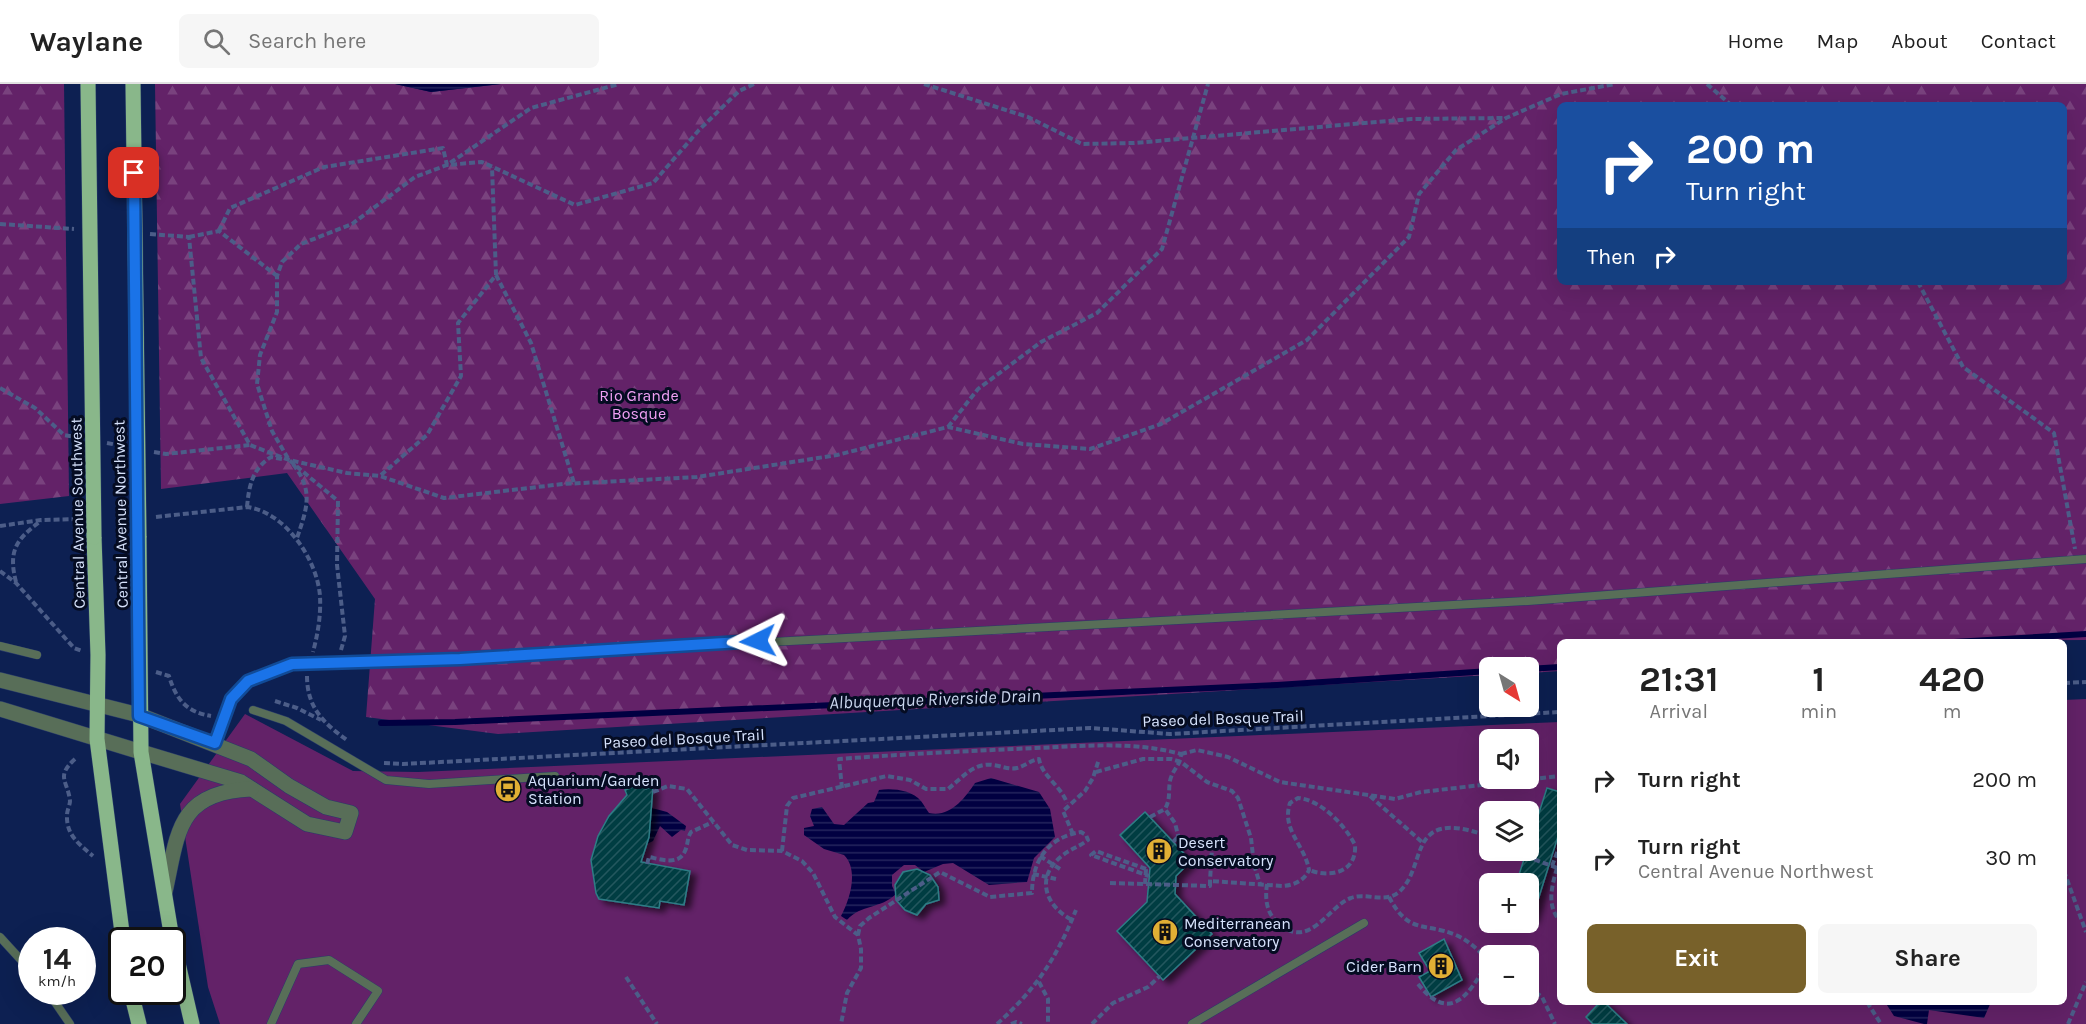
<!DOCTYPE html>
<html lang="en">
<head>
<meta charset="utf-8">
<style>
	:root { --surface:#fff; --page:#f6f6f6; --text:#222; --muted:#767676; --line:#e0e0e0; --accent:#78612a }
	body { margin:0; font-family:Karla,sans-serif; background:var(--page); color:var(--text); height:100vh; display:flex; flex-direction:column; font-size:22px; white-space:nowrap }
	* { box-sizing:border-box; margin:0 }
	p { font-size:20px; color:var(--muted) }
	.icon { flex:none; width:33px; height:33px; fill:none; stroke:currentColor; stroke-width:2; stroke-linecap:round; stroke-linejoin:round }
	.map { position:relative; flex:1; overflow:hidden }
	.drawer { position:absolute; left:1557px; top:555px; width:510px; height:366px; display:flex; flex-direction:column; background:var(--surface); border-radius:9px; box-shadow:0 6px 24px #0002 }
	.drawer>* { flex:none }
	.hud { position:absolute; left:1557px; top:18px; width:510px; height:183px; border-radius:9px; box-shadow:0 6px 24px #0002; background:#1a4fa0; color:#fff; overflow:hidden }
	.needle { width:39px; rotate:143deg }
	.fabs { position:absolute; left:1479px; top:573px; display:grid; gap:12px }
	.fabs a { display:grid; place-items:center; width:60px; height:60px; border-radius:9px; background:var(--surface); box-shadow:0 6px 24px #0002; font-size:30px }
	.speed { position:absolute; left:18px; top:843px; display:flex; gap:12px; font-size:30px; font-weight:700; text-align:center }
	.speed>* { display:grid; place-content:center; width:78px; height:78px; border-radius:50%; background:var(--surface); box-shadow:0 6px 24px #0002; line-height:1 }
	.speed small { font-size:15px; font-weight:400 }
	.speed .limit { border:3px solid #111; border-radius:9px; background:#fff; color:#111 }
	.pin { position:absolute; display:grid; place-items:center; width:51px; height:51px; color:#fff; margin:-26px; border-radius:12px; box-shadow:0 3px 9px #0006 }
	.me { position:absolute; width:66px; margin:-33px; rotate:267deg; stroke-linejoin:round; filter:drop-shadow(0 0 4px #0008) }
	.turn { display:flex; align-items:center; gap:21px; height:126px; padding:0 30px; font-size:27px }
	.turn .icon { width:78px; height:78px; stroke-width:2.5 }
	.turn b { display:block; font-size:42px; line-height:51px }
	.then { display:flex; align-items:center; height:57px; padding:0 30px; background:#0003; gap:12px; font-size:22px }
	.eta { display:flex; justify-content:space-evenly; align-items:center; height:102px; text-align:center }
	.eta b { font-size:36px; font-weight:700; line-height:42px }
	.cta { display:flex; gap:12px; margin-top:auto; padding:12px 30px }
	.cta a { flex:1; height:69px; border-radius:9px; background:var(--accent); color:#fff; font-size:24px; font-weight:700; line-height:69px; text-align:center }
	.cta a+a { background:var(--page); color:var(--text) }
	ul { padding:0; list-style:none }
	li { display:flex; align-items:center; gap:18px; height:78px; padding:0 30px }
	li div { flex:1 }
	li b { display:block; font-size:22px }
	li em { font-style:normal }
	header { display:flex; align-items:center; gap:36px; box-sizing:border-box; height:84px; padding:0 30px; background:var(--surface); border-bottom:2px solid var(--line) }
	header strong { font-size:28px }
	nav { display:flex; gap:33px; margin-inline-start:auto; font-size:21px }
	.search { width:420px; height:54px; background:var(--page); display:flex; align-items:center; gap:15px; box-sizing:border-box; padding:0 21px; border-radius:9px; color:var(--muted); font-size:22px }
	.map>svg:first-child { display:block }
</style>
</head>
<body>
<header>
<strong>Waylane</strong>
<div class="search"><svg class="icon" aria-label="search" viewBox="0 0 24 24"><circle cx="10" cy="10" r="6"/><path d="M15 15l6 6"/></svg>Search here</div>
<nav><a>Home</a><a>Map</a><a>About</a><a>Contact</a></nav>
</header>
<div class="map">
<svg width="2086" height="940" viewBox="0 0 2086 940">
	<defs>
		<pattern id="forest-firs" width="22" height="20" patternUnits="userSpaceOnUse" patternTransform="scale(1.5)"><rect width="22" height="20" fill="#632268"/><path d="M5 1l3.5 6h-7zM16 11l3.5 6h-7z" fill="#79427e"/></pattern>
		<pattern id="water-rules" width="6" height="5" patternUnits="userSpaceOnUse" patternTransform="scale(1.5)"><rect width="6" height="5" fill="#010041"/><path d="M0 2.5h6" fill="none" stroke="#25255d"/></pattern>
		<pattern id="building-hatch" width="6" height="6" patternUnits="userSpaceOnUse" patternTransform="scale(1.5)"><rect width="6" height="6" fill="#003d42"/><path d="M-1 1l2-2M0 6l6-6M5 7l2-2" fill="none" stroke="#24595e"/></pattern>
		<filter id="shadow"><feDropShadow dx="6" dy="4" stdDeviation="3" flood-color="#0009"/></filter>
	</defs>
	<rect width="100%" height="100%" fill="#0d2052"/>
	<g fill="url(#forest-firs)" fill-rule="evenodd">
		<path d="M0,0h64l5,412 -69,8z"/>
		<path d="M155,0h240l36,8 70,-8h1585v556l-526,2v29l-31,2 -1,-5h-38l-1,7 -991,59 -132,-17 9,-118 -88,-126 -126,16zM1560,21h504v177h-504z"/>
	</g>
	<path fill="#632268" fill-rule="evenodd" d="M2086,615v325h-1866l-12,-37 -28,-183 65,-90 108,57 65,1 1142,-50v280h504v-302zM1490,656h38v38h-38zM1490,728h38v38h-38zM1490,800h38v38h-38zM1490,872h38v38h-38z"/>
	<g fill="url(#water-rules)">
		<path d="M395,0h106l-70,8z"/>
		<path d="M991,694l48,14 11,17 5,28 -21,21 -7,24 -38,3 -36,-22 -10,1 -19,8 -9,-7h-11l-12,10v11l4,8c-15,15 -35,10 -49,26l-6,-4c9,-17 18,-46 3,-61l-20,-6 -20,-14v-7l10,-2 -4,-10 2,-7 10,-2 12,17 10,1 24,-22 6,-1 5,-12c13,-2 33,0 42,11 3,4 5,8 8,12 21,5 36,-15 46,-30z"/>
		<path d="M652,724l15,4 19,14 -1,5 -4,-1 -9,7 -12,-11 -7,15 -6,3z"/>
		<path d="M1885,918h106l-7,16 -55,-8 -2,14h-3l-30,-8z"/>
	</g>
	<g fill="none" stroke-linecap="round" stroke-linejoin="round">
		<g stroke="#010041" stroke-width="6">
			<path d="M1954,558l132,-8"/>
			<path d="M1528,585l32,-2"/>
			<path d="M381,639l74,-1 822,-37 213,-14"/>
		</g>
	</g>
	<g fill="url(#building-hatch)" stroke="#2e7d86" stroke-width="1.5" filter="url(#shadow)">
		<path d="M644,699l2,6 7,-3 -4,51 -8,25 49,9 -6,34 -24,-4 -1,7 -60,-9 -3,-6 -5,-33 7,-24 11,-20 18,-21 -2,-5z"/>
		<path d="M1547,704l13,4v38l-28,89h-4v-35h-12z"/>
		<path d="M1145,728l46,49 -15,15 -1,18 37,40 -49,46 -46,-49 30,-29 3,-34 -30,-33z"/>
		<path d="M917,785l13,6 8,12 1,13 -13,4 -9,11 -12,-5 -9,-10 -1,-15 8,-13z"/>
		<path d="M1444,855l18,41 -31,17 -12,-20 11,-6 -11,-18z"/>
		<path d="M1600,918h4l23,22h-34l-7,-7z"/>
	</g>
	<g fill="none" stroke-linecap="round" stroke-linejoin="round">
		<defs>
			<g id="service">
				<path d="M0,562l37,9"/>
				<path d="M253,626l33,11 100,59 43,4 126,-8"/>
				<path d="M215,659l16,-44 16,-18 45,-17 168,-5 1068,-58 558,-42"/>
				<path d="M0,853l32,35"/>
				<path d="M48,908l22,32"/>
				<path d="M271,940l27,-60 31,-4 49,31 -22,33"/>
				<path d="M1192,940l172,-101"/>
			</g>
			<g id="minor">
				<path d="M139,631l112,44 38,27 37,21 25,6 -6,19 -38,-8 -66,-42 -100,-30"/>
				<path d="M165,808c13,-59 12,-100 86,-103"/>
			</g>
			<g id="tertiary">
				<path d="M0,596l139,35"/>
				<path d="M0,625l141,43"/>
			</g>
			<g id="primary">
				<path d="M139,452l2,216 30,181 21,91"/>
				<path d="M94,453l4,118 -1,84 26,201"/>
				<path d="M131,908l8,32"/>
			</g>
		</defs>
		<use href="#service" stroke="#293b6a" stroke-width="9"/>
		<use href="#minor" stroke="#293b6a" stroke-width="16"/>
		<use href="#tertiary" stroke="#293b6a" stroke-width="16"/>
		<use href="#primary" stroke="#293b6a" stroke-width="16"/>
		<g stroke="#4c5d88" stroke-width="4" stroke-dasharray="6 3" stroke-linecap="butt">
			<path d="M924,0l104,33 54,27 52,-1 277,-24 93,-1"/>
			<path d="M1707,0l24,21"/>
			<path d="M0,140l74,5"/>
			<path d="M219,147l11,-23 94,-41 119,-19 4,17 84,-57 88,-24"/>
			<path d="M150,150l39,3 12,121 49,87 39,15 58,13 33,3 64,22 119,-14 134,-7 140,-22 111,-28 75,17 67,5 71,-25 146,-84 102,-103 10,-43 37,-44 50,-32 55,-24 54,-10"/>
			<path d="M189,153l30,-6 58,45"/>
			<path d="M496,191l35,68 43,140"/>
			<path d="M1918,198l45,85 91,66 21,116"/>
			<path d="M0,304l35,20 29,27 12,2"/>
			<path d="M948,343l30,-38 63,-47 56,-29 65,-64 46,-165"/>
			<path d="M107,359l16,3"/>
			<path d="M154,368l12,2 84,-9"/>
			<path d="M293,380c21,27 14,44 4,74"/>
			<path d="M381,391l46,-40 34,-59 -3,-53 38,-48 -4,-108"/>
			<path d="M247,423c2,-21 5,-38 24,-50l11,2"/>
			<path d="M156,433l91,-10c38,5 70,52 73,89 1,19 -2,37 -7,56"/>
			<path d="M0,442l41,-6 38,-1"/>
			<path d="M0,487l16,12 58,65 8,3"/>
			<path d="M16,498c-8,-31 0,-43 25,-61"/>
			<path d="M341,566l4,-14 -8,-71 1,-64 -49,-41 -17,-29 -15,-47 3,-29 17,-43v-36l5,-14 19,-18 51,-20 63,-47 32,-12 35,-3 93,43 78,-22 46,-53 40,-39 15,-7"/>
			<path d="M156,588l13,4c7,23 17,36 42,40"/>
			<path d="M307,592c0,31 16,47 40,64"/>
			<path d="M2064,599l22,-1"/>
			<path d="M275,617l22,7 24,12"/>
			<path d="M1181,670l16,-4 31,7 52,25 115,17 26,-7 139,-16"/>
			<path d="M75,675c-20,18 -7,22 -5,42 0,4 -3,9 -3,14 -1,20 12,29 26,41"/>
			<path d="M384,679l19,1 688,-36 79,6 390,-22"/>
			<path d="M1096,688l47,-13h28l10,3 26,20 25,9 6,7 13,40 3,27 6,19"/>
			<path d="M842,704l-3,-29c66,-5 131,-8 197,-11 48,-2 97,-7 145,6 0,11 -9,16 -11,27 -2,11 1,17 -5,28l10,14 4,16 17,9h16l-2,33"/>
			<path d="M653,708l15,-6 19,3 45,56 15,5 35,1 20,10 11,12 22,44 23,18 3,14v19l-14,25 -6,31"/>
			<path d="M1370,712l53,47"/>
			<path d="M1150,733l15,-8"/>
			<path d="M1073,750l-10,-23 22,-20 8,-13 6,-19"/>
			<path d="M1173,758l5,-5"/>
			<path d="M1509,766l51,19"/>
			<path d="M782,767l5,-45 6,-8 94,-22 23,4 16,9h22c14,-11 26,-27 45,-24 9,1 16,5 24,3 8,-2 14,-8 22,-9 3,17 22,27 28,44"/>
			<path d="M1040,772l20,13"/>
			<path d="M647,780l2,-7c11,2 30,9 36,-6 3,-6 2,-13 6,-19l22,-10"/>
			<path d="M1552,782l8,-21"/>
			<path d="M1557,784c-5,18 -11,37 3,53"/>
			<path d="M2064,787l22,61"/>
			<path d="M1033,790l23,5"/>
			<path d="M1110,799l100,3v-5l73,5c11,-1 21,-5 26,-16 -4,-25 -28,-40 -19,-67l8,-5c23,2 47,27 57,47 2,28 -26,33 -46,25"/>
			<path d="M1145,800l1,-15"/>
			<path d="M1267,800c-2,14 -1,28 10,38 32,31 52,-17 74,-24 16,-6 33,6 48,-6 19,-17 16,-47 33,-59 15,-11 42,-2 58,4"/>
			<path d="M1389,813c20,38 35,25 67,38 14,6 24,17 34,27"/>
			<path d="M858,851l2,-9 9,-8 71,-46 50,25 42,-4c0,-32 16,-56 49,-61l5,3 2,5c-8,6 -17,9 -25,15 -28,21 -19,50 9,65"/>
			<path d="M626,893l31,47"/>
			<path d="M1039,898l9,17v25"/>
			<path d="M1418,900c32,40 51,12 70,-23"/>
			<path d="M1528,903l14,10 13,27"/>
			<path d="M1867,918l14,22"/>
			<path d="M997,940c39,-35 59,-65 79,-114"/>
			<path d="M1011,940l5,-2 6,2"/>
			<path d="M1092,940l21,-21 35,-16 12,-11"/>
			<path d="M2068,940l18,-42"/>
		</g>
		<use href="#service" stroke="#586e58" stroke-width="8"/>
		<use href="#minor" stroke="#586e58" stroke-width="15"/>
		<use href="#tertiary" stroke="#586e58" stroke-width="15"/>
		<use href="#primary" stroke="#89b78a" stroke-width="15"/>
		<defs>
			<g id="primary-bridge">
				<path d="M88,0l6,453"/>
				<path d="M133,0l6,452"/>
			</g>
		</defs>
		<use href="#primary-bridge" stroke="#293b6a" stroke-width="16" stroke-linecap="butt"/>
		<path stroke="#4c5d88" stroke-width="4" stroke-dasharray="6 3" stroke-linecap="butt" d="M1146,785l-50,-18 -5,4 58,21"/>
		<use href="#primary-bridge" stroke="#89b78a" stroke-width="15"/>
	</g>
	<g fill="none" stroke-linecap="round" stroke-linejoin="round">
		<defs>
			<path id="route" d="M134,89l5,543 76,27 16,-44 17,-18 44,-17 168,-5 298,-18"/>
		</defs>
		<use href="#route" stroke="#114b97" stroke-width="15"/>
		<use href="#route" stroke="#1a73e8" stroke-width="10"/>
	</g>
	<defs>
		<symbol id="bus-disc" viewBox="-11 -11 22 22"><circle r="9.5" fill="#e1af34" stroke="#050c22"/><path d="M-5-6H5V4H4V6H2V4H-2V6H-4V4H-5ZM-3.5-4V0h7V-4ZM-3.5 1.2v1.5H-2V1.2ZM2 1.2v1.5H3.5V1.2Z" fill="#111"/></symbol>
		<symbol id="building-disc" viewBox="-11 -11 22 22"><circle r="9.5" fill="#e1af34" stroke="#050c22"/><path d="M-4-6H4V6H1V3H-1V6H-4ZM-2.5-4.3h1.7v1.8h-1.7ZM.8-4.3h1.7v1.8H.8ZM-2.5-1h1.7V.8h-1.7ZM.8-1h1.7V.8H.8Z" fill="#111"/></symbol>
	</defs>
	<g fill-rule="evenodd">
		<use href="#bus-disc" x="493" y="690" width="30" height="30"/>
		<use href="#building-disc" x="1144" y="752" width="30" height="30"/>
		<use href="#building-disc" x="1150" y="833" width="30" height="30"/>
		<use href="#building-disc" x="1426" y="867" width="30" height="30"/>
	</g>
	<g text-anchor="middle" stroke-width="6" stroke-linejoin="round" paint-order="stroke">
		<g font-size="16" fill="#f0a0f4" stroke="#050c22">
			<text x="639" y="317">Rio Grande<tspan x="639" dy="18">Bosque</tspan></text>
		</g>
		<g font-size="16" fill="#d7e3fd" stroke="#050c22">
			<text transform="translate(77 429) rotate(-91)" y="6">Central Avenue Southwest</text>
			<text transform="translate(120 430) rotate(-91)" y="6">Central Avenue Northwest</text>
			<text transform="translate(1223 634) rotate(-2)" y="6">Paseo del Bosque Trail</text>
			<text transform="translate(684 654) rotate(-3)" y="6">Paseo del Bosque Trail</text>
		</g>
		<g font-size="16" fill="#d7e3fd" stroke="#050c22" text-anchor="start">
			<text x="528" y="702">Aquarium/Garden<tspan x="528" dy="18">Station</tspan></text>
			<text x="1178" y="764">Desert<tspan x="1178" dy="18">Conservatory</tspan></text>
			<text x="1184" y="845">Mediterranean<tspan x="1184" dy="18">Conservatory</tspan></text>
			<text x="1422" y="888" text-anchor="end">Cider Barn</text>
		</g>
		<g font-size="18" font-style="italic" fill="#c8d4ec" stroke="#050c22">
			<text transform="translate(935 615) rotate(-2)" y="6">Albuquerque Riverside Drain</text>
		</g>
	</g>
</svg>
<div class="fabs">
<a><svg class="needle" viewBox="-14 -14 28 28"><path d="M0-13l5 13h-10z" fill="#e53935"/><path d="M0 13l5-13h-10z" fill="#767676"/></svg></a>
<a><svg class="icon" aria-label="sound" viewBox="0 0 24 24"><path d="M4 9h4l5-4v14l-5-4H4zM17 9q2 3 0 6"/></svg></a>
<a><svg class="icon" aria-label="layers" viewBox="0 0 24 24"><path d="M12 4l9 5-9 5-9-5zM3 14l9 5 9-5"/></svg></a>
<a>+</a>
<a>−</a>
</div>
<div class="speed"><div>14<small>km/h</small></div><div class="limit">20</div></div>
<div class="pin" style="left:134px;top:89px;background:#d93025"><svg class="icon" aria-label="arrive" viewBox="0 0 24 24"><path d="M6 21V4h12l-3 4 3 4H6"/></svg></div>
<svg class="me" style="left:758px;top:557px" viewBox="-20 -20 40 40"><path d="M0-17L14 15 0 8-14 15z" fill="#1a73e8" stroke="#fff" stroke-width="4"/></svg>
<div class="hud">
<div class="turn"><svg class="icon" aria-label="right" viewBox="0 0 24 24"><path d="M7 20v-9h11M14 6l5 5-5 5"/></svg><div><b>200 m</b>Turn right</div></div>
<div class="then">Then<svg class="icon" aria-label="right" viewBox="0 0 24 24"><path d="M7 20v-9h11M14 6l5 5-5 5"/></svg></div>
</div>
<section class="drawer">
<div class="eta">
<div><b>21:31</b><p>Arrival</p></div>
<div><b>1</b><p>min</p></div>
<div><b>420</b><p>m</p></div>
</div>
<ul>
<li><svg class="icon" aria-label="right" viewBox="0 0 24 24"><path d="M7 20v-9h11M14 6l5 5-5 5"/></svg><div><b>Turn right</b></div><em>200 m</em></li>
<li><svg class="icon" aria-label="right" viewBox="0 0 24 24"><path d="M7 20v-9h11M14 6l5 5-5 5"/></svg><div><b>Turn right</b><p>Central Avenue Northwest</p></div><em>30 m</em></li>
</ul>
<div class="cta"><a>Exit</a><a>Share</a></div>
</section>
</div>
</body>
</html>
